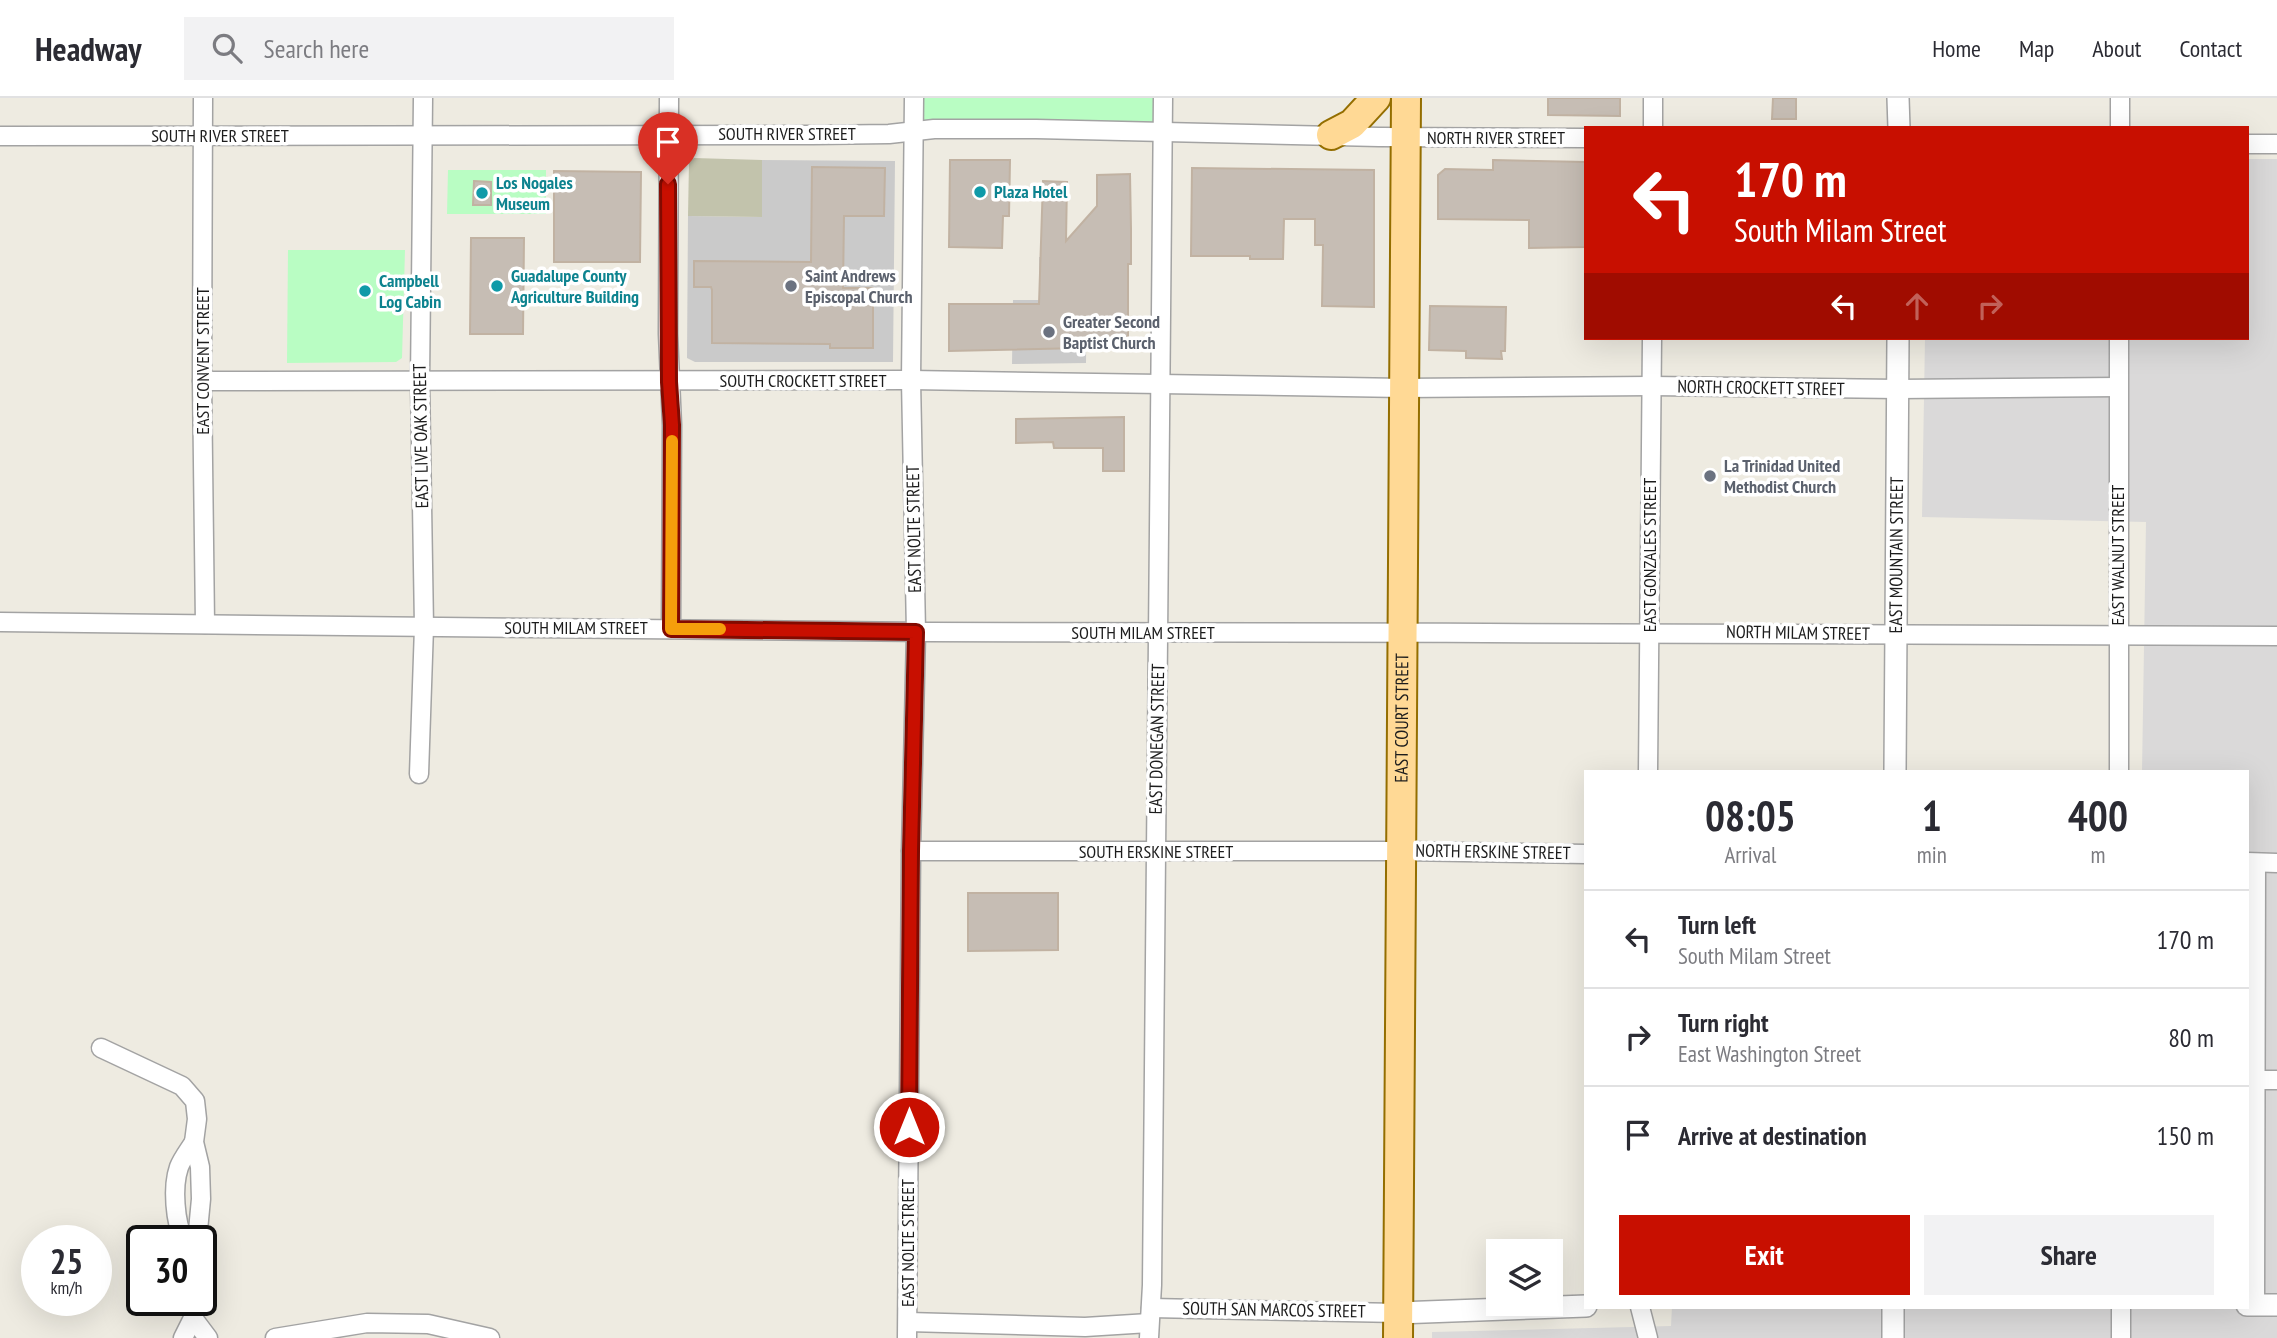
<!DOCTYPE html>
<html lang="en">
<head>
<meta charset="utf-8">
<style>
	:root { --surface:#fff; --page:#f2f2f3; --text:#2b2b33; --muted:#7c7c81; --line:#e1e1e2; --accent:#c80f00 }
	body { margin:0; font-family:"PT Sans Narrow",sans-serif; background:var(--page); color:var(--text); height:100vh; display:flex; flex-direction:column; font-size:26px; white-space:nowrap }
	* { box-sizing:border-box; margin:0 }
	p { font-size:23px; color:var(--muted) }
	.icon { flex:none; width:38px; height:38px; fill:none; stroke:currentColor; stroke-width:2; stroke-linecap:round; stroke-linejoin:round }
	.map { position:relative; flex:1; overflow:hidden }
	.panel { position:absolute; left:1584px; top:672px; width:665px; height:539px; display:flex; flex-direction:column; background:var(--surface); border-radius:0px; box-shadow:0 7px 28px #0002 }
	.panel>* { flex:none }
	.hud { position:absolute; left:1584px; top:28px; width:665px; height:214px; border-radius:0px; box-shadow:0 7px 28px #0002; background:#c80f00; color:#fff; overflow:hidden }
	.tools { position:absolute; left:1486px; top:1141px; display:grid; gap:14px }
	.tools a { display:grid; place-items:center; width:77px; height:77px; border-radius:0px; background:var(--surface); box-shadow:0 7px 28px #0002; font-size:35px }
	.speed { position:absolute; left:21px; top:1127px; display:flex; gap:14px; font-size:35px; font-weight:700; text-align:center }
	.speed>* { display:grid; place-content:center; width:91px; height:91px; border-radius:50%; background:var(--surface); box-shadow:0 7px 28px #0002; line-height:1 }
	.speed small { font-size:18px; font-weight:400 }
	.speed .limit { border:4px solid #111; border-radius:10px; background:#fff; color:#111 }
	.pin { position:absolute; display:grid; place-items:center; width:60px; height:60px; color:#fff; margin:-72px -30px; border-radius:50% 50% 50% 0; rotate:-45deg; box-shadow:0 0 7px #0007 }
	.pin .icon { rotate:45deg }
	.me { position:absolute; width:77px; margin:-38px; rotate:0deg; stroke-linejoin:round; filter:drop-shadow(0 0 5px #0008) }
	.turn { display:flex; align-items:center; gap:24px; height:147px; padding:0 35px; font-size:32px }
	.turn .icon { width:91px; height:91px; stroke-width:2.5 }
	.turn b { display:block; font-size:49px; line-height:60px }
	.lanes { display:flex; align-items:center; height:66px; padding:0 35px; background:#0003; justify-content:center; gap:35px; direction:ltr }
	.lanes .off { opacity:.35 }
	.eta { display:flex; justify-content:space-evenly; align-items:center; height:119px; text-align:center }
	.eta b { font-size:42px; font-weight:600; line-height:49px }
	.action { display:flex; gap:14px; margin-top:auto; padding:14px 35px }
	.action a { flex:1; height:80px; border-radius:0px; background:var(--accent); color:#fff; font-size:28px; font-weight:600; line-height:80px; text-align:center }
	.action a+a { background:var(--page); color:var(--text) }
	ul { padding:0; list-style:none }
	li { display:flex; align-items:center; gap:21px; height:98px; padding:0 35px; border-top:2px solid var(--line) }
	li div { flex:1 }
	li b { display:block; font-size:26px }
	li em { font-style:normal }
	header { display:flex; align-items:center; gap:42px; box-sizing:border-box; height:98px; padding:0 35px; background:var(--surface); border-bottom:2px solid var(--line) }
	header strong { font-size:33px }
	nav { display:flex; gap:38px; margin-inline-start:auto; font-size:24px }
	.search { width:490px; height:63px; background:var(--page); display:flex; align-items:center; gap:18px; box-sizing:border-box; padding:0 24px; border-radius:0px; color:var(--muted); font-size:26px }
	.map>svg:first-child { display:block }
</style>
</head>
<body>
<header>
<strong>Headway</strong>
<div class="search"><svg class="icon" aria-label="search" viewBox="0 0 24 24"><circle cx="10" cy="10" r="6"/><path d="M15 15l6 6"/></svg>Search here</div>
<nav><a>Home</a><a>Map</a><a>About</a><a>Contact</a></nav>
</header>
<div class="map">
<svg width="2277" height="1240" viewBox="0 0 2277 1240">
	<rect width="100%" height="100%" fill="#eeebe1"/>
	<path fill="#dad9d9" d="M2247,61h30v1179h-845v-6l239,-6 1,-19h575v-535h-105l4,-250 -224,-5 3,-179h322z"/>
	<g fill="#cacaca">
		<path d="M762,62l133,1 -2,201h-198l-8,-4 1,-142 73,1z"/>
		<path d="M1039,159l48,1 -1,105 -74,1 1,-64h26z"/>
	</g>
	<path fill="#c2c3ac" d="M694,60l68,2v57l-74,-1 1,-54z"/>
	<g fill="#b9fdc3">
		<path d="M914,0h249l-1,33 -249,2z"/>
		<path d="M448,72h98v44h-99z"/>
		<path d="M288,152h117l-3,108 -6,4 -109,1z"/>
	</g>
	<g fill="#c6bdb4" stroke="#c1b2a2" stroke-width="2">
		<path d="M1548,0h72v18l-72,-1z"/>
		<path d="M1773,0h23v21h-24z"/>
		<path d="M950,62h60l-1,56h-6l-1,32 -53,-1z"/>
		<path d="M1493,62l93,2v85l-57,1v-28l-91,-1v-44l7,-6 48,1z"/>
		<path d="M812,69l73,1 -1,48h-40l-1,72h30v60h-43v-4l-118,-1v-53l-1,-3h-17v-26l117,1z"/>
		<path d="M1192,70l182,2v137l-52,-1 1,-61h-8v-26h-31l-1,40h-33v-3h-59z"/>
		<path d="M554,73l87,1 -1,90h-86z"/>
		<path d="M1130,76l1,55v35h-3v83l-179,4v-47h90l4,-123 24,1 -1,59 31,-35v-31z"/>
		<path d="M474,83l17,1v23h-18z"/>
		<path d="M471,140h53l-1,96h-53z"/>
		<path d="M1430,208l76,1 -1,44h-4l1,8 -36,-1v-7l-37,-1z"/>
		<path d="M1124,319v54h-21v-23h-49l-1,-6 -37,1v-24z"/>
		<path d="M968,795h90v57l-90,1z"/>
	</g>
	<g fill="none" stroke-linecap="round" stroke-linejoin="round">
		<defs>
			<g id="minor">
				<path d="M203,0l-1,283 3,243"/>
				<path d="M669,0l-1,236 4,91 -1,204"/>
				<path d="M1653,30v-30"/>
				<path d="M2120,30v-30"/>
				<path d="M0,38l813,-1 76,-1 45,-5h102l343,8 207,1"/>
				<path d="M2247,46h30"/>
				<path d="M202,283l709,-1 492,8 248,-2 247,3 220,-2"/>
				<path d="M0,524c309,3 618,8 927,10 450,2 900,-1 1350,4"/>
				<path d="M1648,674l4,-434"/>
				<path d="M2119,674v-434"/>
				<path d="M419,676l5,-147 -4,-246 3,-283"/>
				<path d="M911,753h490l185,3"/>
				<path d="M2247,764l30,1"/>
				<path d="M101,950l81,38 13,15 2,18 -3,23 6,25 1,32 -4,42"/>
				<path d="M2255,982h22"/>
				<path d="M184,1143c-9,-19 -12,-54 -5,-74 3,-8 10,-17 15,-25"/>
				<path d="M2255,1207l1,-442"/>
				<path d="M1640,1209l8,31"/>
				<path d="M1151,1210l247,5"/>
				<path d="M193,1220l15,20"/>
				<path d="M908,1224l177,5 64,-4"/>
				<path d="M183,1240l10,-20v-18"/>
				<path d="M275,1240l92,-15 61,1 62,14"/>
				<path d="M907,1240l4,-487 5,-219 -5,-252 3,-282"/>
				<path d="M1149,1240l3,-53 11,-1187"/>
				<path d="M2121,1240v-31"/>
			</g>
			<g id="tertiary">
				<path d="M1898,0l1,30"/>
				<path id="s1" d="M1895,674l3,-434"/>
				<path d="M2247,1207h30"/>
				<path d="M1398,1215l188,-7"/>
				<path d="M1893,1240v-31"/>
			</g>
			<g id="primary">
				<path d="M1331,37l21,-11 24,-26"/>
				<path id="s2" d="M1398,1240l8,-1240"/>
			</g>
		</defs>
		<use href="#minor" stroke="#a3a3a3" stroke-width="21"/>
		<use href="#tertiary" stroke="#a3a3a3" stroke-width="24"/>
		<use href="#primary" stroke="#946e00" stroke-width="32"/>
		<use href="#minor" stroke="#fff" stroke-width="18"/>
		<use href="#tertiary" stroke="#fff" stroke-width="21"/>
		<use href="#primary" stroke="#ffd995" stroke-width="28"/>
	</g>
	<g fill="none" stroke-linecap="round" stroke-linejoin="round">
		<defs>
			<path id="route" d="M668,86l1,198 3,43 -1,204 245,3 -5,219 -2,276"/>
		</defs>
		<use href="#route" stroke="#820a00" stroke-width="18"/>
		<use href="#route" stroke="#c80f00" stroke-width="12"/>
		<path stroke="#f59e0b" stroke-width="12" d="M672,343l-1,188h49"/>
	</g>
	<g fill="#0f9aa8" stroke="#fff" stroke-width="2.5">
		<circle cx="980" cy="94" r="7"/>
		<circle cx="482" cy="95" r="7"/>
		<circle cx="497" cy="188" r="7"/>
		<circle cx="365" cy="193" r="7"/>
	</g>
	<g fill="#6b7280" stroke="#fff" stroke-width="2.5">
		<circle cx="791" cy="188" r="7"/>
		<circle cx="1049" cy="234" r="7"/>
		<circle cx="1710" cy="378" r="7"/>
	</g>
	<g text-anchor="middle" stroke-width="7" stroke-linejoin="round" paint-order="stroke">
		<g font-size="18" fill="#1c1c1c" stroke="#fff">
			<text x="787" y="42">SOUTH RIVER STREET</text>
			<text x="220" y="44">SOUTH RIVER STREET</text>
			<text x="1496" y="46">NORTH RIVER STREET</text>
			<text transform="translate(203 263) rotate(-90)" y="6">EAST CONVENT STREET</text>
			<text x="803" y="289">SOUTH CROCKETT STREET</text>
			<text transform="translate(1761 290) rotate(1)" y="6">NORTH CROCKETT STREET</text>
			<text transform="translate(421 338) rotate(-91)" y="6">EAST LIVE OAK STREET</text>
			<text transform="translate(914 431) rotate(-91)" y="6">EAST NOLTE STREET</text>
			<text transform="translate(1650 457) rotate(-90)" y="6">EAST GONZALES STREET</text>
			<text dy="6" stroke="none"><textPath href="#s1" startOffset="217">EAST MOUNTAIN STREET</textPath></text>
			<text transform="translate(2118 457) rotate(-90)" y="6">EAST WALNUT STREET</text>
			<text x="576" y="536">SOUTH MILAM STREET</text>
			<text x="1143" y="541">SOUTH MILAM STREET</text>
			<text transform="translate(1798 535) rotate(1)" y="6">NORTH MILAM STREET</text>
			<text dy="6" stroke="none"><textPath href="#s2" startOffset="620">EAST COURT STREET</textPath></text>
			<text transform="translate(1157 641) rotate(-89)" y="6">EAST DONEGAN STREET</text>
			<text x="1156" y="760">SOUTH ERSKINE STREET</text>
			<text transform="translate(1493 754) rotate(1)" y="6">NORTH ERSKINE STREET</text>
			<text transform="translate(908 1145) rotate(-90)" y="6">EAST NOLTE STREET</text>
			<text transform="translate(1274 1212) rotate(1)" y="6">SOUTH SAN MARCOS STREET</text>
		</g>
		<g font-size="18" font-weight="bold" fill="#0d838f" stroke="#fff" text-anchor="start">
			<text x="496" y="91">Los Nogales<tspan x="496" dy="21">Museum</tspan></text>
			<text x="994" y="100">Plaza Hotel</text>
			<text x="511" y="184">Guadalupe County<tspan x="511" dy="21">Agriculture Building</tspan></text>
			<text x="379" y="189">Campbell<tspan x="379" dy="21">Log Cabin</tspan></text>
		</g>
		<g font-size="18" font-weight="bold" fill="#5b616d" stroke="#fff" text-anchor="start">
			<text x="805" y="184">Saint Andrews<tspan x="805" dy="21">Episcopal Church</tspan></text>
			<text x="1063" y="230">Greater Second<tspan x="1063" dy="21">Baptist Church</tspan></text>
			<text x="1724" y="374">La Trinidad United<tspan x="1724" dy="21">Methodist Church</tspan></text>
		</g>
	</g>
</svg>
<div class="tools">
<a><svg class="icon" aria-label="layers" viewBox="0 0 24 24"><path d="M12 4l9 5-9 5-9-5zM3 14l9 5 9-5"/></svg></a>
</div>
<div class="speed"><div>25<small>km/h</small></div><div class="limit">30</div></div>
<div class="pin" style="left:668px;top:86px;background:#d93025"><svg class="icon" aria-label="arrive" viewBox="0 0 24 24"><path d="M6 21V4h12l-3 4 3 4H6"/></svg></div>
<svg class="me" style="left:909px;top:1029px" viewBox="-20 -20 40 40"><circle r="17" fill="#c80f00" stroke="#fff" stroke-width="3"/><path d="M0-11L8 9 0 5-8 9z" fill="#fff"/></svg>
<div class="hud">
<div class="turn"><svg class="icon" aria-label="left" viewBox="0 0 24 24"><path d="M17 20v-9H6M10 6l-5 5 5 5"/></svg><div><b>170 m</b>South Milam Street</div></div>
<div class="lanes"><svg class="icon" aria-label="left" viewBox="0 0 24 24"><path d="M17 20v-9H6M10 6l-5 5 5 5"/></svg><svg class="icon off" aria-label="ahead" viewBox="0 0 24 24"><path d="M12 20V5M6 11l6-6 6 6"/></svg><svg class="icon off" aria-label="right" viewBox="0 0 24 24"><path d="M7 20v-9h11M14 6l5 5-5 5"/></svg></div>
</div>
<section class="panel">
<div class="eta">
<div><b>08:05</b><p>Arrival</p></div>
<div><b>1</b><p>min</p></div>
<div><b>400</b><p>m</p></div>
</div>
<ul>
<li><svg class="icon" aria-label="left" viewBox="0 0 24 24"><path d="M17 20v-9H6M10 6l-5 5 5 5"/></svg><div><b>Turn left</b><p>South Milam Street</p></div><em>170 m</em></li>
<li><svg class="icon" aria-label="right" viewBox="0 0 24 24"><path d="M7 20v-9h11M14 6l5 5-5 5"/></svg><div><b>Turn right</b><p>East Washington Street</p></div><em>80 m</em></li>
<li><svg class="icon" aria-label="arrive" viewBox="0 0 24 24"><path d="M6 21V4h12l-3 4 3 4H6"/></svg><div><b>Arrive at destination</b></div><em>150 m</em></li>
</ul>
<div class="action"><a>Exit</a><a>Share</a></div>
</section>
</div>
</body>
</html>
